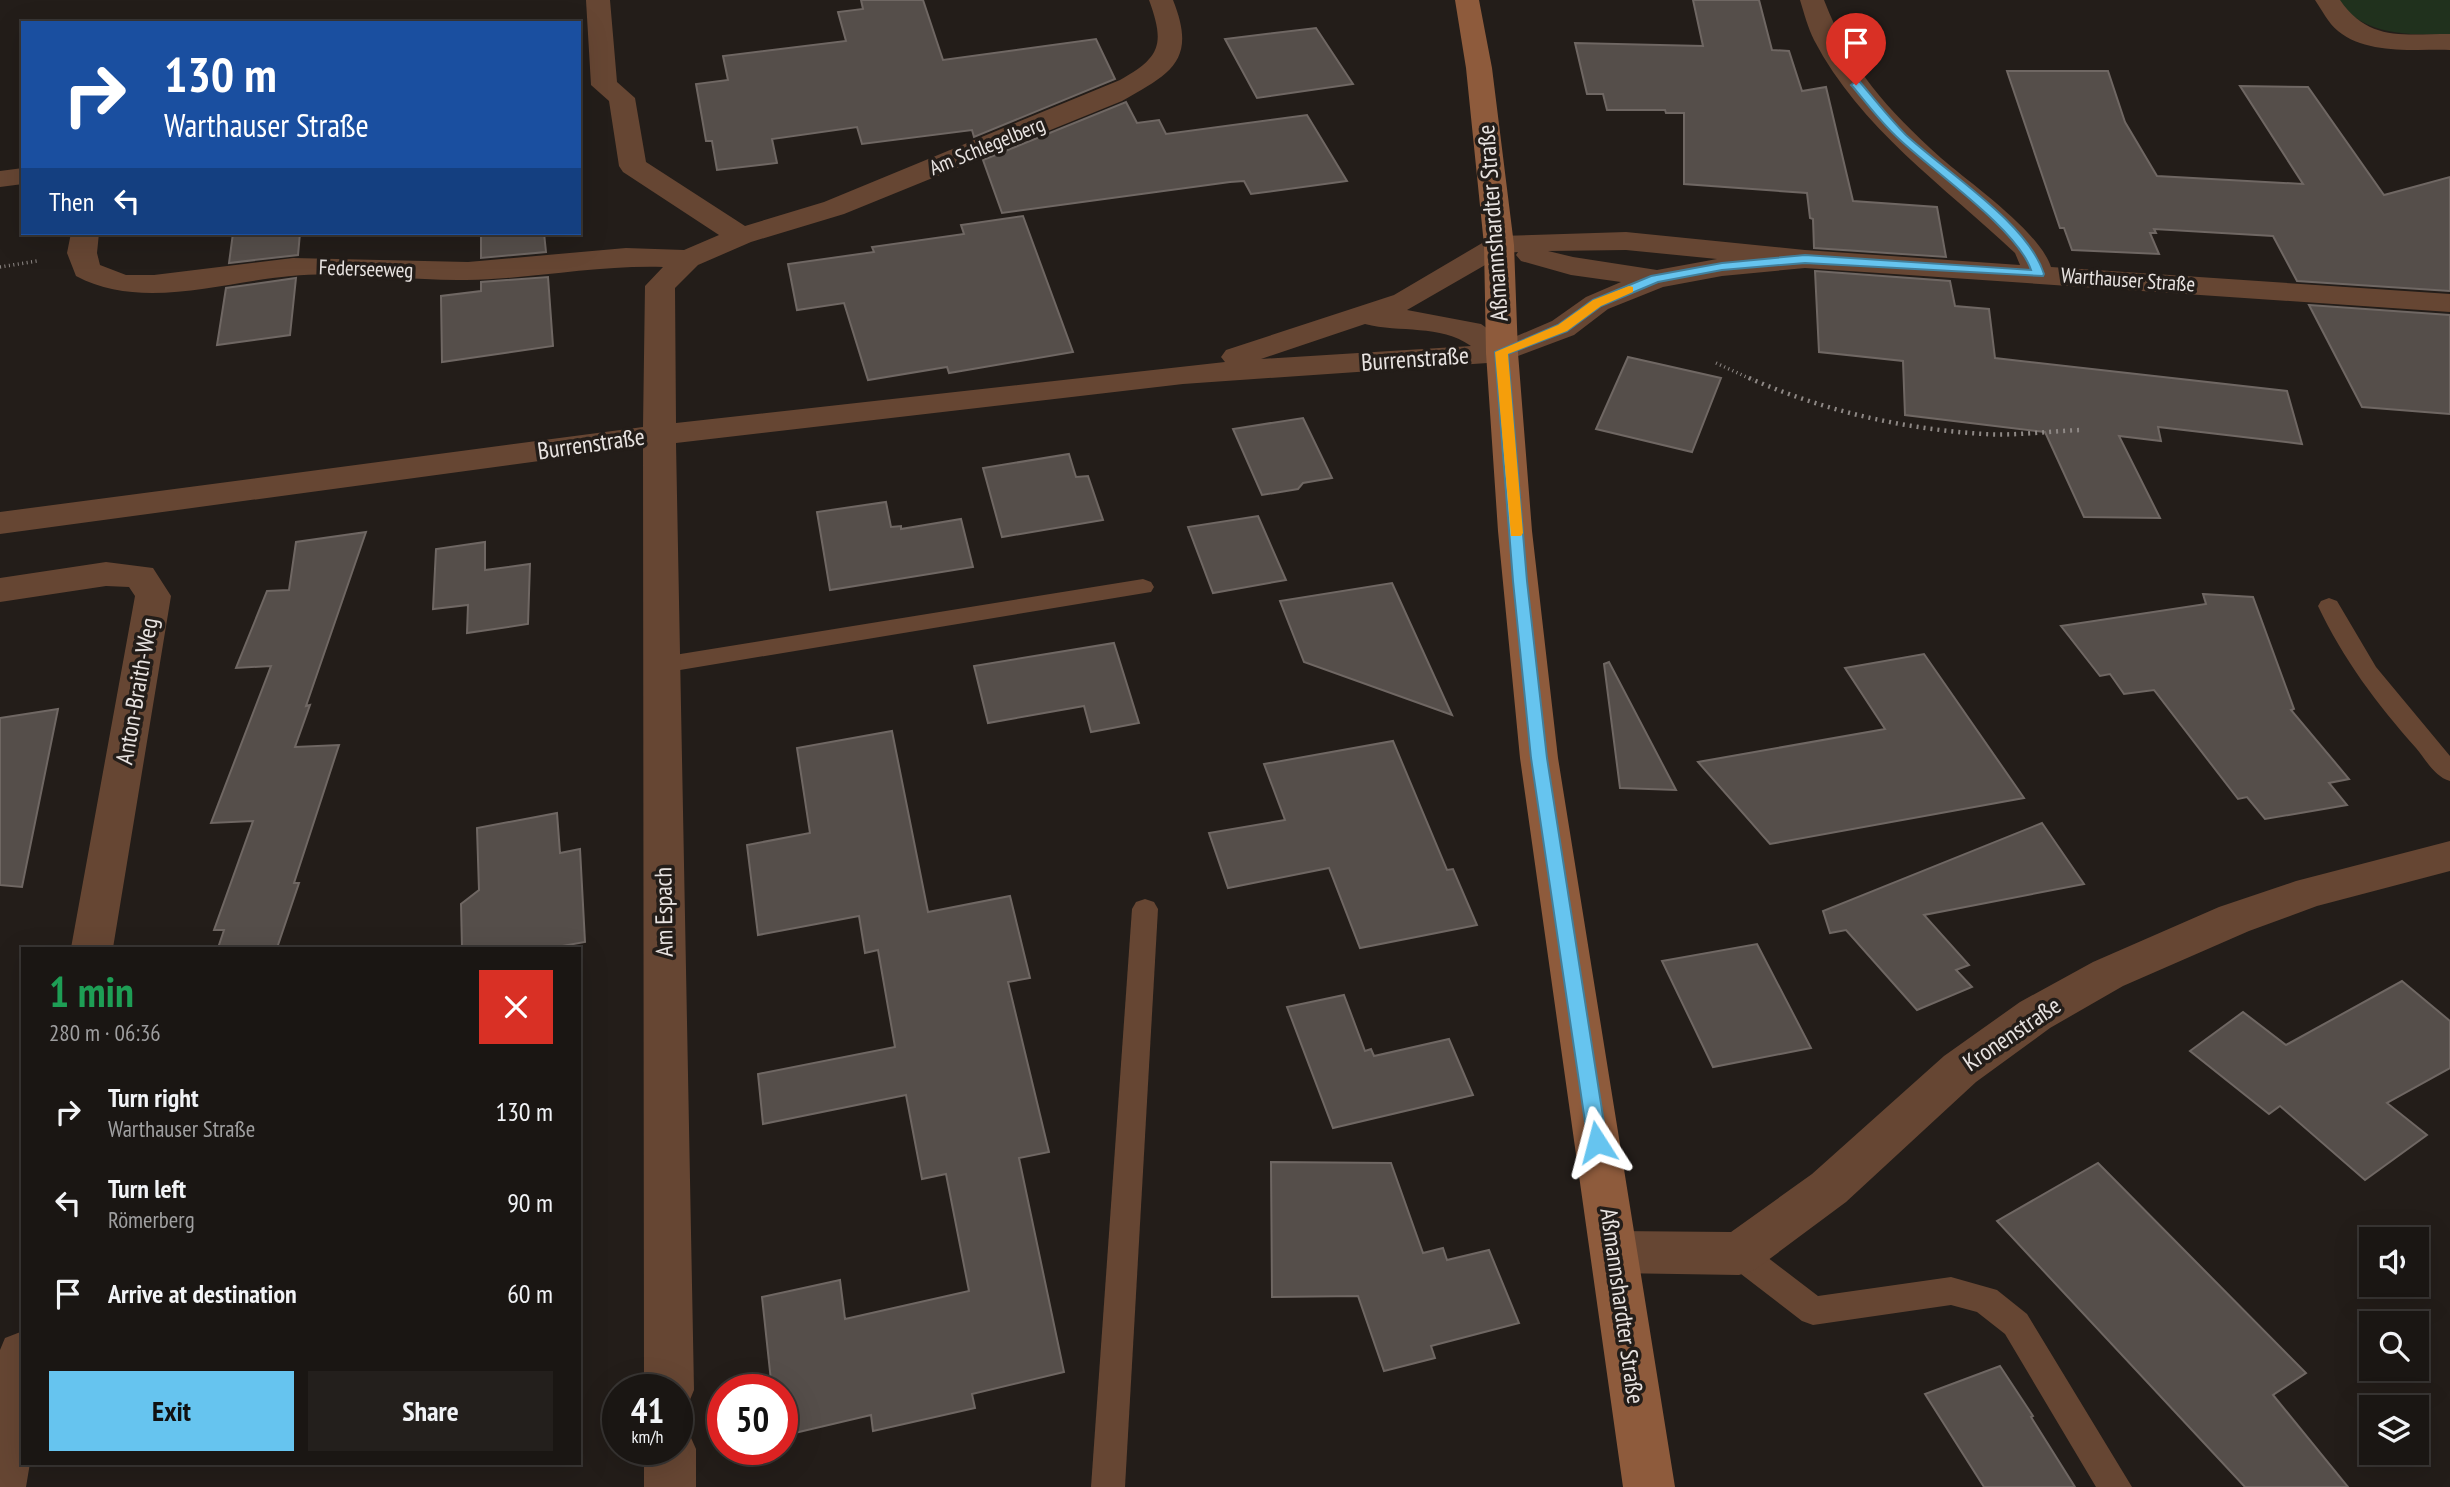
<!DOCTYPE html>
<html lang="en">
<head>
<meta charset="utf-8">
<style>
	:root { --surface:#1a1613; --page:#231f1c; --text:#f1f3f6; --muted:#9f9fa0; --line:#383533; --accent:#66c4ef }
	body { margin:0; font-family:"PT Sans Narrow",sans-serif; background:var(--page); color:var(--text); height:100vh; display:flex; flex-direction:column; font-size:26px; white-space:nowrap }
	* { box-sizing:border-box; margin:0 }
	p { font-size:23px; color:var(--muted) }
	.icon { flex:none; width:38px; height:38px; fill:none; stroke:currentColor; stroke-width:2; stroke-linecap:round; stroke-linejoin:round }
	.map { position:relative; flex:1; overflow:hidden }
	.panel { position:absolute; left:21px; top:947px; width:560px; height:518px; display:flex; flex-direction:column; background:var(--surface); border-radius:0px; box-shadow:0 7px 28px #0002,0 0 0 2px var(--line) }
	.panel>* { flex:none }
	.top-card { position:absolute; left:21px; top:21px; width:560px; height:214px; border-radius:0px; box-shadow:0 7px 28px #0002,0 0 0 2px var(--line); background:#1a4fa0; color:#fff; overflow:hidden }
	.fabs { position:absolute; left:2359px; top:1227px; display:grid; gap:14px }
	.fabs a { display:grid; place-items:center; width:70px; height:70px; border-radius:0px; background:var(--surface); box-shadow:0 7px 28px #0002,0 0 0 2px var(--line); font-size:35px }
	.speed { position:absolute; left:602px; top:1374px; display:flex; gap:14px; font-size:35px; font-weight:700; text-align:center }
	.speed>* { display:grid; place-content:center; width:91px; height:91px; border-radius:50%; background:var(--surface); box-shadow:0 7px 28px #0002,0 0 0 2px var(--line); line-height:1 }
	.speed small { font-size:18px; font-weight:400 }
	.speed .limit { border:10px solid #d22; background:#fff; color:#111 }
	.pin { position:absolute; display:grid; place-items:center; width:60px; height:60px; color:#fff; margin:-72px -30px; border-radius:50% 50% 50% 0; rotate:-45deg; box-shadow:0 0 7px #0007 }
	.pin .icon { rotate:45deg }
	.me { position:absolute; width:77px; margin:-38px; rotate:351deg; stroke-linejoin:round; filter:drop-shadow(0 0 5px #0008) }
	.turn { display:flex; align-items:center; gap:24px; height:147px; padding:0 28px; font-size:32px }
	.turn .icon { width:91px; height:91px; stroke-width:2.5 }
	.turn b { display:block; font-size:49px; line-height:60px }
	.then { display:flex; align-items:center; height:66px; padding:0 28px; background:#0003; gap:14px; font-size:26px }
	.round { display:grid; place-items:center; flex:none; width:74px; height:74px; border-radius:0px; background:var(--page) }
	.overview { display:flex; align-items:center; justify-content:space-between; height:119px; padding:0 28px }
	h1 { font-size:42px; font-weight:600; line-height:52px; color:#1e9e55 }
	.button { display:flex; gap:14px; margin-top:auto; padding:14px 28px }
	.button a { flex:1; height:80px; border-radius:0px; background:var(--accent); color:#111; font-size:28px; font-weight:600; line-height:80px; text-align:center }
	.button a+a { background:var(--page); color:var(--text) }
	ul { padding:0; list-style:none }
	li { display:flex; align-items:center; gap:21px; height:91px; padding:0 28px }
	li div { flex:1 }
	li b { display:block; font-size:26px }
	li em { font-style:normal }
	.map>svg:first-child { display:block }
</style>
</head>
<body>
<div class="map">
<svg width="2450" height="1487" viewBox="0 0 2450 1487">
	<rect width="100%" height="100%" fill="#231d19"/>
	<path fill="#20311d" d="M2338,0h112v35c-42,-1 -86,2 -112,-35z"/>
	<g fill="#554e4a" stroke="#6f6763" stroke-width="2">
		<path d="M861,0h62l20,60 153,-21 19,40 -141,58 -2,-7 -110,14 -5,-17 -85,12 5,24 -60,7 -5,-29h-6l-10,-57 32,-4 -5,-24 123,-15 -8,-29 25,-3z"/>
		<path d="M1693,0h66l13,50 17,1 13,40 24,-4 27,114 84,6 9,50 -132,-9 -1,-29 -3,-1 -3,-25 -123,-9v-71h-18l-1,-3h-58l-4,-16h-16l-12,-51 128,3z"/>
		<path d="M1316,28l37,56 -96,14 -32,-59z"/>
		<path d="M2007,71h101l17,51 32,54 146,8 -63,-98 68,1 76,108 66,-18v114l-153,-10 -24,-45 -119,-7 2,4h-6l9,21 -87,-4 -8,-22h-4z"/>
		<path d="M1126,102l11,21 22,-3 7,14 141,-19 40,66 -96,13 -7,-13 -14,1 -228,31 -19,-53z"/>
		<path d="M1023,216l50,136 -124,21 -2,-6 -79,13 -24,-77 -47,7 -9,-46 86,-12 -2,-5 92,-13 -3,-9z"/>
		<path d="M233,233h67l-2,22 -69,8z"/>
		<path d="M481,233h63l2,19 -65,6z"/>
		<path d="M1815,271l135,10 5,25 34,3 6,49 292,33 15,53 -144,-17 3,14 -42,-5 41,82 -76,-1 -39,-85 -140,-17 -2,-54 -84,-9z"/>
		<path d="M548,277l5,69 -111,16 -1,-66 40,-5v-9z"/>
		<path d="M296,278l-6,57 -73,10 9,-57z"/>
		<path d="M2309,305l141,10v99l-88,-7z"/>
		<path d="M1628,357l93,21 -29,74 -96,-23z"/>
		<path d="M1303,418l29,60 -29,5 -5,6 -36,6 -29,-66z"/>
		<path d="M1069,454l7,23 12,-1 15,44 -101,17 -19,-69z"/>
		<path d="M886,502l5,25 10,-1v3l60,-10 12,48 -143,23 -13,-78z"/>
		<path d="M1258,516l28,64 -73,13 -25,-66z"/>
		<path d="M366,532l-60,174 4,-1 -15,42 44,-2 -45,138h5l-22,65h-59l6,-18h-10l39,-109 -42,2 60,-157 -35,2 31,-77 22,-1 7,-48z"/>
		<path d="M485,542v28l45,-6 -2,60 -61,9 1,-28 -35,4 3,-60z"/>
		<path d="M1392,583l60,132 -148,-53 -24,-61z"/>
		<path d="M2203,594l50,3 41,112 -3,1 58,69 -20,4 18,22 -82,14 -18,-22 -9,2 -84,-109 -30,4 -14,-20 -10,2 -39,-50 145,-22z"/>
		<path d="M1114,643l25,80 -48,9 -7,-26 -96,17 -14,-57z"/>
		<path d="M1924,654l100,144 -254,46 -72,-82 187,-33 -40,-61z"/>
		<path d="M1609,662l67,128 -56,-2 -16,-124z"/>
		<path d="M58,709l-36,178 -22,-2v-167z"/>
		<path d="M892,731l36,181 82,-16 20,82 -22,4 41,170 -30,6 45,214 -92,22 3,14 -102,23 -2,-16 -89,21v-46h-10l-10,-93 78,-17 5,39 124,-28 -23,-117 -24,5 -16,-84 -143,29 -5,-50 137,-27 -17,-97 -13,3 -6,-37 -101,19 -11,-90 63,-12 -13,-85z"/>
		<path d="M1393,741l54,129 6,-1 24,56 -117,23 -31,-80 -101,20 -19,-55 76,-13 -21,-56z"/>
		<path d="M557,813l3,40 20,-4 5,93 -34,6h-89l-1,-44 18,-14 -2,-62z"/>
		<path d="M2042,823l42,61 -160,31 45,50 -13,5 16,17 -55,23 -71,-80 -16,3 -7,-22z"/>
		<path d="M1757,944l54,104 -98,19 -51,-106z"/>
		<path d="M2402,981l48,40v47l-63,35 40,32 -62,45 -85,-74 -11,8 -79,-63 53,-39 43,33z"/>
		<path d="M1344,995l21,56 6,-2 3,7 75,-17 24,56 -140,33 -46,-121z"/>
		<path d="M1271,1162l120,1 32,90 20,-5 4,12 42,-10 30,73 -88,23 4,12 -51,13 -26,-75 -86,1z"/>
		<path d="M2098,1163l208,210 -33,22 75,92h-103l-248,-266z"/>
		<path d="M2000,1366l33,50 -2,1 44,70h-91l-59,-93z"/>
	</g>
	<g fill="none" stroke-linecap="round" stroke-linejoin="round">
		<g stroke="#8e8885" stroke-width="3.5" stroke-dasharray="1 3.5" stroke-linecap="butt">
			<path d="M0,267l37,-6"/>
			<path d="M1716,363l37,17"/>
		</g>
		<path stroke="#8e8885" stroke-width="4.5" stroke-dasharray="2 5" stroke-linecap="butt" d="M1749,378c75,33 154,51 235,56 32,2 65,-3 97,-4"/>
		<g fill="#664633" fill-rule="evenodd">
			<path d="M1143,579l8,3 3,5 -3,5 -489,81 -8,-2 -4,-6 4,-6 8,-2z"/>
			<path d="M2329,598l8,3 39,66 74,89v25c-15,-4 -24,-21 -34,-33 -39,-44 -73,-89 -98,-142l3,-5z"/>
			<path d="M1145,899l9,3 4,7 -33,578h-34l41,-578 4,-7z"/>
			<path d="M1739,1240l11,4 68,52 133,-19 46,13 30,24 105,173h-36l-91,-153 -28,-22 -26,-7 -138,20 -11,-4 -74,-57 -4,-10 4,-10z"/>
		</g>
		<g fill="#664633" fill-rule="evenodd">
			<path d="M586,0h24l7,82 18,16 11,64 99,64 79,-24 296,-122c41,-23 45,-36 29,-80h24c24,60 -1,73 -51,101l-278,113 -93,28 -53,23 -23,23 1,135 549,-61 -4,-5 5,-7 168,-55 95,-56 10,-3 127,-4 179,18 215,15 -5,-12c-71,-67 -155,-125 -201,-213 -6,-12 -10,-27 -14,-40h24c27,70 62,108 117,158 30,26 98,73 110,109l399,27v18l-645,-44 -83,8 -59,11 -55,22 -34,26 -72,27 -319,22 -507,59 18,947 -7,17 -10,4v-21h-33l-1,-943 -643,87v-22l643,-85 2,-141 18,-19c-66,-2 -131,12 -197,13 -58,1 -118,-9 -175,-4 -70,6 -149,35 -215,0l-9,-23 4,-20h28l-2,20 3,12 26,10h28l139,-17 175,4 158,-14 58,2 35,-15 -96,-63 -4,-6 -10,-65 -18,-16zM1626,250l91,9 -60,11 -84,-13 -25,-6zM1518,252l-2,3 5,6 50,14 50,7 -35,15 -34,24 -47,20 -24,-17 -74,-14 99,-57zM1365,324c35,9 75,0 106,22l-210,13z"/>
			<path d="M2315,0h25c29,42 64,34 110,34v16c-35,-1 -83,5 -112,-19 -10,-8 -16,-21 -23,-31z"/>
			<path d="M23,168v16l-23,3v-16z"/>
			<path d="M106,562l47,6 18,28 -58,352h-42l64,-352 -6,-9 -23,-1 -106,16v-24z"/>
			<path d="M2450,841v30l-133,35 -68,25 -126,55 -73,42 -74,54 -130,120 -90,67 -17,6 -125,-2 -17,-6 -7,-15 7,-15 17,-6 117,1 81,-58 132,-118 76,-54 73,-40 126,-55 77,-26z"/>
			<path d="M23,1331v132h7l-4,24h-26v-137l5,-12z"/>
			<path d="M677,1427l11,4 8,18v38h-52v-38h33z"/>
		</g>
		<path fill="#8e5b3c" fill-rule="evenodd" d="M1455,0h24l13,68 22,177 4,108 14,178 26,227 117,729h-52l-103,-729 -22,-227 -12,-178 -2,-108 -18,-177z"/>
	</g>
	<path fill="#66c4ef" stroke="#427f9b" stroke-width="2" d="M1856,81l4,1c15,18 30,37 46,53 40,37 122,88 138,139l-1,2 -238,-13 -83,7 -64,12 -57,24 -34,25 -59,23 19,227 20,177 60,384 -3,6 -7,2 -6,-2 -3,-6 -57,-384 -18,-177 -18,-229 63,-27 35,-25 58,-24 71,-13 83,-8 226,15c-13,-40 -98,-99 -131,-130 -18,-16 -32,-35 -47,-53l-2,-2z"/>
	<path fill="#f59e0b" d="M1629,286l4,1v5l-32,14 -34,25 -59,23 15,179 -2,3h-10l-16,-184 63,-27 35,-25z"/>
	<g text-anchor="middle" stroke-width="7" stroke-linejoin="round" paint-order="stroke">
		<g font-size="21" fill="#e8e3e1" stroke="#231d19">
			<text transform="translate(987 146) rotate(-22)" y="7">Am Schlegelberg</text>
			<text transform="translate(366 269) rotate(2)" y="7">Federseeweg</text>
			<text transform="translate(2128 280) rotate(4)" y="7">Warthauser Straße</text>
		</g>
		<g font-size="24" fill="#e8e3e1" stroke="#231d19">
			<text transform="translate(1493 223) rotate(-94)" y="8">Aßmannshardter Straße</text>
			<text transform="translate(1415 359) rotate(-4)" y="8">Burrenstraße</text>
			<text transform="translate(591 444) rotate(-8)" y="8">Burrenstraße</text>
			<text transform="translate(137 691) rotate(-80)" y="8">Anton-Braith-Weg</text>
			<text transform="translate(664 912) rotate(-91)" y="8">Am Espach</text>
			<text transform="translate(2012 1034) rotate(-34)" y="8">Kronenstraße</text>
			<text transform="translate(1622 1306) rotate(82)" y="8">Aßmannshardter Straße</text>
		</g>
	</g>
</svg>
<div class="fabs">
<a><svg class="icon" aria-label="sound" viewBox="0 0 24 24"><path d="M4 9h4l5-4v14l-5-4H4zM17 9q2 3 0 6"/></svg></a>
<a><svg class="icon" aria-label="search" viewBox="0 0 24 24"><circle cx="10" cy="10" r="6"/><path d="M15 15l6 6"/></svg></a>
<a><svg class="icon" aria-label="layers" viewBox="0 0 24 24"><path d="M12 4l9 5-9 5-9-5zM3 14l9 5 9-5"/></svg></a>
</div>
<div class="speed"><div>41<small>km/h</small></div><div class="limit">50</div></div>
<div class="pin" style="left:1856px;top:85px;background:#d93025"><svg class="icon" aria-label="arrive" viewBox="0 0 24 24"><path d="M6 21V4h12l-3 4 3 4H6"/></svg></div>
<svg class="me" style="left:1597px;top:1142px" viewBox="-20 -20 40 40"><path d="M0-17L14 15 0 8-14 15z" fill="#66c4ef" stroke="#fff" stroke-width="4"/></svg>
<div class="top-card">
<div class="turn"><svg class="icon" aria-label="right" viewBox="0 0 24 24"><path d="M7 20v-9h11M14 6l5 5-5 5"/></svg><div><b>130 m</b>Warthauser Straße</div></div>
<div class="then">Then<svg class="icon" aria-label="left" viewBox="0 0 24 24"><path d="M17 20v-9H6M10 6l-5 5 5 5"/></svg></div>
</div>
<section class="panel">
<div class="overview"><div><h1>1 min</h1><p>280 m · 06:36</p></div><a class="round" style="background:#d93025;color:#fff"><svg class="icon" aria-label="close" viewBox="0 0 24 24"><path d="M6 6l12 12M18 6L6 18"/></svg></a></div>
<ul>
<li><svg class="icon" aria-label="right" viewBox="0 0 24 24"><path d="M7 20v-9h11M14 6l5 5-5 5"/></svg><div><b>Turn right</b><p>Warthauser Straße</p></div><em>130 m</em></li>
<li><svg class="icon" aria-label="left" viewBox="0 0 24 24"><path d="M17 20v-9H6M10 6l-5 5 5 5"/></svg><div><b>Turn left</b><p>Römerberg</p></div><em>90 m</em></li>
<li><svg class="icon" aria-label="arrive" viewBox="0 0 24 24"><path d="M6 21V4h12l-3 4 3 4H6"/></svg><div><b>Arrive at destination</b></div><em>60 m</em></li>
</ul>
<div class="button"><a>Exit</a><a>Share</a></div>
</section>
</div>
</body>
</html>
